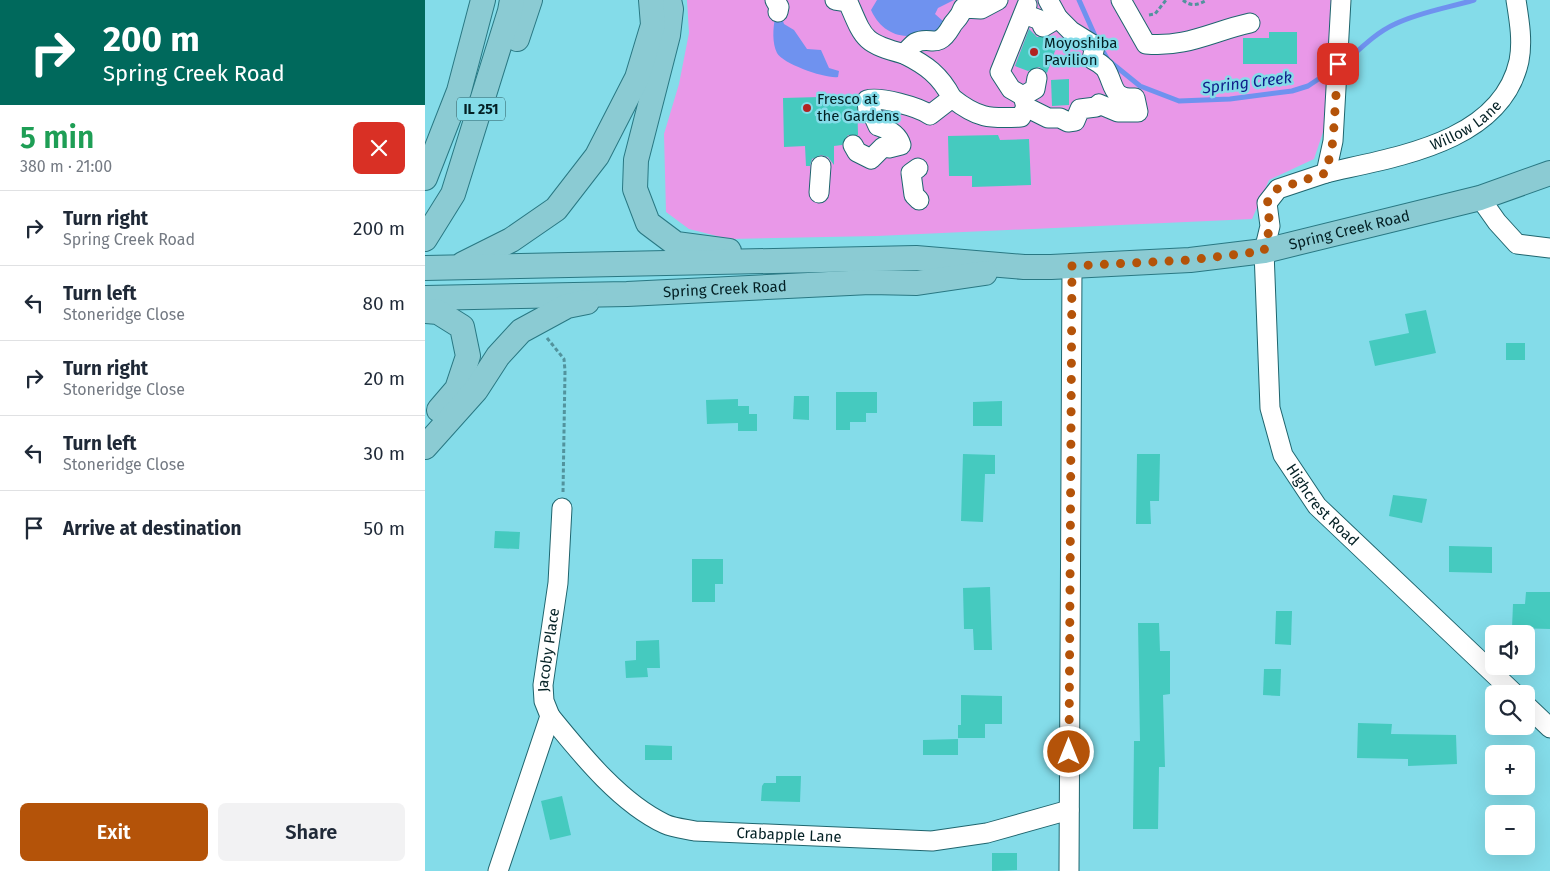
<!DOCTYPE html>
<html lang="en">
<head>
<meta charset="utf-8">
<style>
	:root { --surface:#fff; --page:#f2f2f3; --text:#1f2937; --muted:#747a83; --line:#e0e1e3; --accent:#b45309 }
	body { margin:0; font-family:"Fira Sans",sans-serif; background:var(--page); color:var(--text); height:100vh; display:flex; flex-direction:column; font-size:19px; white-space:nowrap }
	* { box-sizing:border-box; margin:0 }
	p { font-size:16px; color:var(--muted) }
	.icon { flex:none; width:28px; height:28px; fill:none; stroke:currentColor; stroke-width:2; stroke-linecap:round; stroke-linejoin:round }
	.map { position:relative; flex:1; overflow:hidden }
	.side { display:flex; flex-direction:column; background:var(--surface); width:425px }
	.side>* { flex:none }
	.hud { background:#00695c; color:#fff; overflow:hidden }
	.fabs { position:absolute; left:1060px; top:625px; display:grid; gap:10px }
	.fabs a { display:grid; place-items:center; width:50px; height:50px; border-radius:8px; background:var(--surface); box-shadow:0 5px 20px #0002; font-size:25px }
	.pin { position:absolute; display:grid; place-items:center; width:42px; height:42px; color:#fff; margin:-21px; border-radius:10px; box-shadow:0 2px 8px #0006 }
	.me { position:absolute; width:55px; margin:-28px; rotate:0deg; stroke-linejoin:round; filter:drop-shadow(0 0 4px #0008) }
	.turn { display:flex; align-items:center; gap:18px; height:105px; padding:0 20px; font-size:22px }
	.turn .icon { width:65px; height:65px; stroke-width:2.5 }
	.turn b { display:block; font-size:35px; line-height:42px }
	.round { display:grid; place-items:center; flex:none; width:52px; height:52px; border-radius:8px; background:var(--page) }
	.summary { display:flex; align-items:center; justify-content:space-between; height:85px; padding:0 20px }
	h1 { font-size:30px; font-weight:600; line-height:38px; color:#1e9e55 }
	.primary-button { display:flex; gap:10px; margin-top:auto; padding:10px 20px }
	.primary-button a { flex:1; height:58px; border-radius:8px; background:var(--accent); color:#fff; font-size:20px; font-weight:600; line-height:58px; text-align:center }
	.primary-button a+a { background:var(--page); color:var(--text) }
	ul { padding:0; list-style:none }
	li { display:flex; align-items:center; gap:15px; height:75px; padding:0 20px; border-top:1px solid var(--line) }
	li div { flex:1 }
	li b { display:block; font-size:19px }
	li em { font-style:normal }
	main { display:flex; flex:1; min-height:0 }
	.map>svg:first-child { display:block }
</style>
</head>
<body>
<main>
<section class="side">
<div class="hud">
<div class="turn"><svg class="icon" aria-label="right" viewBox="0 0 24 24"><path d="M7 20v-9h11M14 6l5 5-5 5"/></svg><div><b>200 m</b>Spring Creek Road</div></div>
</div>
<div class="summary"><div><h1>5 min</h1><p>380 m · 21:00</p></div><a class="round" style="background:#d93025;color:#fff"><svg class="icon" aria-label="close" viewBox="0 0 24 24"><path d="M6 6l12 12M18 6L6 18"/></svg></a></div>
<ul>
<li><svg class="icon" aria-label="right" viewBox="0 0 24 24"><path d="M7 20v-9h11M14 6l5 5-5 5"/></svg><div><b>Turn right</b><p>Spring Creek Road</p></div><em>200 m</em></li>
<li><svg class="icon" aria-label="left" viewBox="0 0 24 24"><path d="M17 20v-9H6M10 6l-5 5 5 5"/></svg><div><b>Turn left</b><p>Stoneridge Close</p></div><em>80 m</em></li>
<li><svg class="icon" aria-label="right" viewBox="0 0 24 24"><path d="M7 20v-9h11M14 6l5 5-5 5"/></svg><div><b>Turn right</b><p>Stoneridge Close</p></div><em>20 m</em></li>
<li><svg class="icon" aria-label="left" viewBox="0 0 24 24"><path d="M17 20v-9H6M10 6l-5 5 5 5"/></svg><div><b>Turn left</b><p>Stoneridge Close</p></div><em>30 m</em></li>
<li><svg class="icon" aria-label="arrive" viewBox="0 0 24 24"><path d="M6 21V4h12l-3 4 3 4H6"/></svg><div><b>Arrive at destination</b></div><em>50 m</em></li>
</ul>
<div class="primary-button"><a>Exit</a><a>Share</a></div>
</section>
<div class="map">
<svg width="1125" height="871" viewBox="0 0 1125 871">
	<rect width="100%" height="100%" fill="#84dce9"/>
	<path fill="#e998e8" d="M262,0h644l-7,129 -10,30 -45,21 -17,39 -375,17 -148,3 -40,-10 -23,-17 -2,-78 15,-50 10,-51z"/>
	<g fill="#6f92ef">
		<path d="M452,0h77l-16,8 -3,6 9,8 -3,7c-29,12 -56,11 -70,-19z"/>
		<path d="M350,18h7l2,6 10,6 13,19 14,1 8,18 10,3 -1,6c-12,2 -55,-13 -61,-24 -5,-10 -4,-25 -2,-35z"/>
	</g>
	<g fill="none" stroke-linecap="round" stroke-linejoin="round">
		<g stroke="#6f92ef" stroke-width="5">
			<path d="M654,0l17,38"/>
			<path d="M675,46l8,14 32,26 39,15 51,-2 62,-8 16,-5 24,-16"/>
			<path d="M917,65c16,-14 33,-32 53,-41 25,-12 52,-16 79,-24"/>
		</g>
	</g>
	<g fill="#45cabf">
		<path d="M604,29l8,8 12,-1 10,4 -12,33 -8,-6 -11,4 -13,-5z"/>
		<path d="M844,32h28v32h-54v-26h26z"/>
		<path d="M644,79v26l-17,1 -1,-26z"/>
		<path d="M432,96l1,39h-10l-6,10 -8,1v19l-6,-8 -7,-2 -9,4 -2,7h-4l-1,-20 -21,1 -1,-49z"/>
		<path d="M573,135l2,5 29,-1 2,46 -59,2v-11h-23l-1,-40z"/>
		<path d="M1001,310l10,43 -61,13 -6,-25 40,-8 -4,-19z"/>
		<rect x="1081" y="343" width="19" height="17"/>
		<path d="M411,392h41v21h-11v9h-16v8h-14z"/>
		<path d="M369,396h15v24l-16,-1z"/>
		<path d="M313,399v7h11v8h8v17h-19v-8l-31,1 -1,-24z"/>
		<path d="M577,401v25h-29v-24z"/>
		<path d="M538,454l32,1v19h-10l-2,48 -22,-1z"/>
		<path d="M712,454h23l-1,47h-9l1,23h-15z"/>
		<path d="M968,495l34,4 -5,24 -33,-7z"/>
		<path d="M70,531l25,1 -1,17 -25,-1z"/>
		<path d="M1024,546l43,1v26l-43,-1z"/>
		<path d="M267,559h31v25h-8v18h-23z"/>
		<path d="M565,587l2,63h-18l-1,-21h-9l-1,-41z"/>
		<path d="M1101,592h24v37l-38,-1 1,-24h12z"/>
		<path d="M851,611h16l-1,34 -16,-1z"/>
		<path d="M713,623h21l1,28h10v43l-7,1 2,72h-6l-1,62h-25l1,-88h6z"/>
		<path d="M234,640l1,28h-13l1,9 -22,1 -1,-17 11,-1v-19z"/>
		<path d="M839,669h17l-1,27 -17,-1z"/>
		<path d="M536,695l41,1v28h-17v14h-27v-13h3z"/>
		<path d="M933,723l34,1 -1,10 65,1 1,29 -49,2v-7l-51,-1z"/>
		<path d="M533,739v16h-35v-15z"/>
		<path d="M220,745l27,1v14h-27z"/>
		<path d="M351,776h25l-1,26 -39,-1 1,-15 2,-3h12z"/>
		<path d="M137,796l9,39 -21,5 -9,-39z"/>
		<path d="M567,853h25v17l-25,1z"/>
	</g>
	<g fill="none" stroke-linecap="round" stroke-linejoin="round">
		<defs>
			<g id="minor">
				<path d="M350,0l4,7 -1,5"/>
				<path d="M410,0l13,2c16,37 15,41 56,52"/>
				<path d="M696,0l25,44c40,4 67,-13 104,-21"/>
				<path id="s1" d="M916,0l-8,141 -7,32 -48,16 -11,14 3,23 -6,25 6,157 13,47 34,51 198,188"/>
				<path d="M599,14l16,6 3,7 15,-9"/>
				<path d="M598,96l12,-7 2,-11"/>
				<path d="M527,98c-12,-23 -26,-33 -48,-44 3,-3 7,-8 11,-11 16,-8 22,8 36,-16 4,-8 8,-7 12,-19l18,1 17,-9"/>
				<path d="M601,107l-3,-11 -12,-7 -11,-17 27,-67"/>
				<path d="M428,145l4,7 14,7 12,-12 6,1 12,-3c-3,-11 -13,-16 -23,-19l-5,-11 -5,-3 -1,-12c12,-4 52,7 63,15l22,-17c25,20 37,21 69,19l5,-10 22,11h12l8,4 7,-1 5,-12 16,-2 3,-3 19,8h20l-3,-14c-25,1 -20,-14 -30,-30 -3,-3 -9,-7 -13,-9l3,-13 -24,-15 -13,-13 -10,-18"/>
				<path d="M493,168l-7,5 3,22 5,5"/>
				<path id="s2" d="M901,173c68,-16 175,-30 193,-112 4,-20 0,-42 -3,-61"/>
				<path d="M394,193l2,-27"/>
				<path d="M1055,198l17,24 20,22 33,4"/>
				<path d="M1101,705l24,23"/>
				<path id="s3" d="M125,716c31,38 70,87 115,108 9,4 21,5 30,7l237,10 55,-8 82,-23"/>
				<path id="s4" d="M73,871l52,-155 -6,-15 -1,-16 15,-102 4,-75"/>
				<path d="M644,871l3,-605"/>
			</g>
			<g id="major">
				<path d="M244,0l2,9 -3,26 -32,125 -1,29 13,34 28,21 53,7"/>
				<path d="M92,39l13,-39"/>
				<path d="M0,178l34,-87 24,-91"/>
				<path d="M0,239l28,-45 57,-183 2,-11"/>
				<path d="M38,264l48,-24 45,-31 41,-53 40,-78 16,-53 -2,-25"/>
				<path id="s5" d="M0,268l491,-10 108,9h27l139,-7 74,-9 216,-53 70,-25"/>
				<path id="s6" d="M0,298l202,-4 243,-12 47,1 68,-10"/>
				<path d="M0,311l13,1 24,15 6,29 -11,33 -18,21"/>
				<path d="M0,447l51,-57 22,-34 23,-25 46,-25 20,-4"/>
			</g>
		</defs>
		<use href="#minor" stroke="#1f656e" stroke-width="21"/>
		<use href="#major" stroke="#297883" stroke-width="26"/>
		<g stroke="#52939d" stroke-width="3" stroke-dasharray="4 2.5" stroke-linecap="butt">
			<path d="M758,0c8,7 15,5 24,0"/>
			<path d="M724,15l6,-1 11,-14"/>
			<path d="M122,338l17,21 1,12 -2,122"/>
		</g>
		<use href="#minor" stroke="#fff" stroke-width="19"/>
		<use href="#major" stroke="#8bcbd3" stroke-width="24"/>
	</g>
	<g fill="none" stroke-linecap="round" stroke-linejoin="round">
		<path stroke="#b45309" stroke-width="9" stroke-dasharray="0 16.2" d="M644,752l3,-486 118,-6 74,-9 6,-25 -3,-23 4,-7 6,-7 49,-16 7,-32 5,-77"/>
	</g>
	<g fill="#b22221" stroke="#84dce9" stroke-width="2">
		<circle cx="609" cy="52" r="5"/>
		<circle cx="382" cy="108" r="5"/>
	</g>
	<g text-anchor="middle" stroke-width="5" stroke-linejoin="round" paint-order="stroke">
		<rect fill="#84dce9" stroke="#2a585f" stroke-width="1" x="32" y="97.5" width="48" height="23" rx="4"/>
		<g font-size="14" font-weight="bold" fill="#032024">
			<text x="56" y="114">IL 251</text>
		</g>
		<g font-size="15" fill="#032024" stroke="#84dce9" text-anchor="start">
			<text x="619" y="48">Moyoshiba<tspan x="619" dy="17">Pavilion</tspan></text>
			<text x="392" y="104">Fresco at<tspan x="392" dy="17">the Gardens</tspan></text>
		</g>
		<g font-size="15" fill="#032024" stroke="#84dce9">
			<text dy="5" stroke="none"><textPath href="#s2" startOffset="149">Willow Lane</textPath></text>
			<text dy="5" stroke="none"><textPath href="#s5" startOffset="928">Spring Creek Road</textPath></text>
			<text dy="5" stroke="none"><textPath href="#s6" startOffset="300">Spring Creek Road</textPath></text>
			<text dy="5" stroke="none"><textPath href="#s1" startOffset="561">Highcrest Road</textPath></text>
			<text dy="5" stroke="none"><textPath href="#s4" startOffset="231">Jacoby Place</textPath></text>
			<text dy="5" stroke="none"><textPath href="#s3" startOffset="284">Crabapple Lane</textPath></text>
		</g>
		<g font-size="16" font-style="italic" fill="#101e89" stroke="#84dce9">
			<text transform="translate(822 82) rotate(-7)" y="6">Spring Creek</text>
		</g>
	</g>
</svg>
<div class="fabs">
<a><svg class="icon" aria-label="sound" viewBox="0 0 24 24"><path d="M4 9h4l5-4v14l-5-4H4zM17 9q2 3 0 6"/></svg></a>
<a><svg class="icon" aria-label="search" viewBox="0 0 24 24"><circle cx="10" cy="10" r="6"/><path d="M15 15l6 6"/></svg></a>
<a>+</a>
<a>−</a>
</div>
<div class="pin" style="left:913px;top:64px;background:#d93025"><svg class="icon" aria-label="arrive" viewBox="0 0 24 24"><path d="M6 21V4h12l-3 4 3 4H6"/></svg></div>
<svg class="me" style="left:644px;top:752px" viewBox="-20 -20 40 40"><circle r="17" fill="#b45309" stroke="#fff" stroke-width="3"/><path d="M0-11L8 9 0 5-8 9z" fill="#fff"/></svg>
</div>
</main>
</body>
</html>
